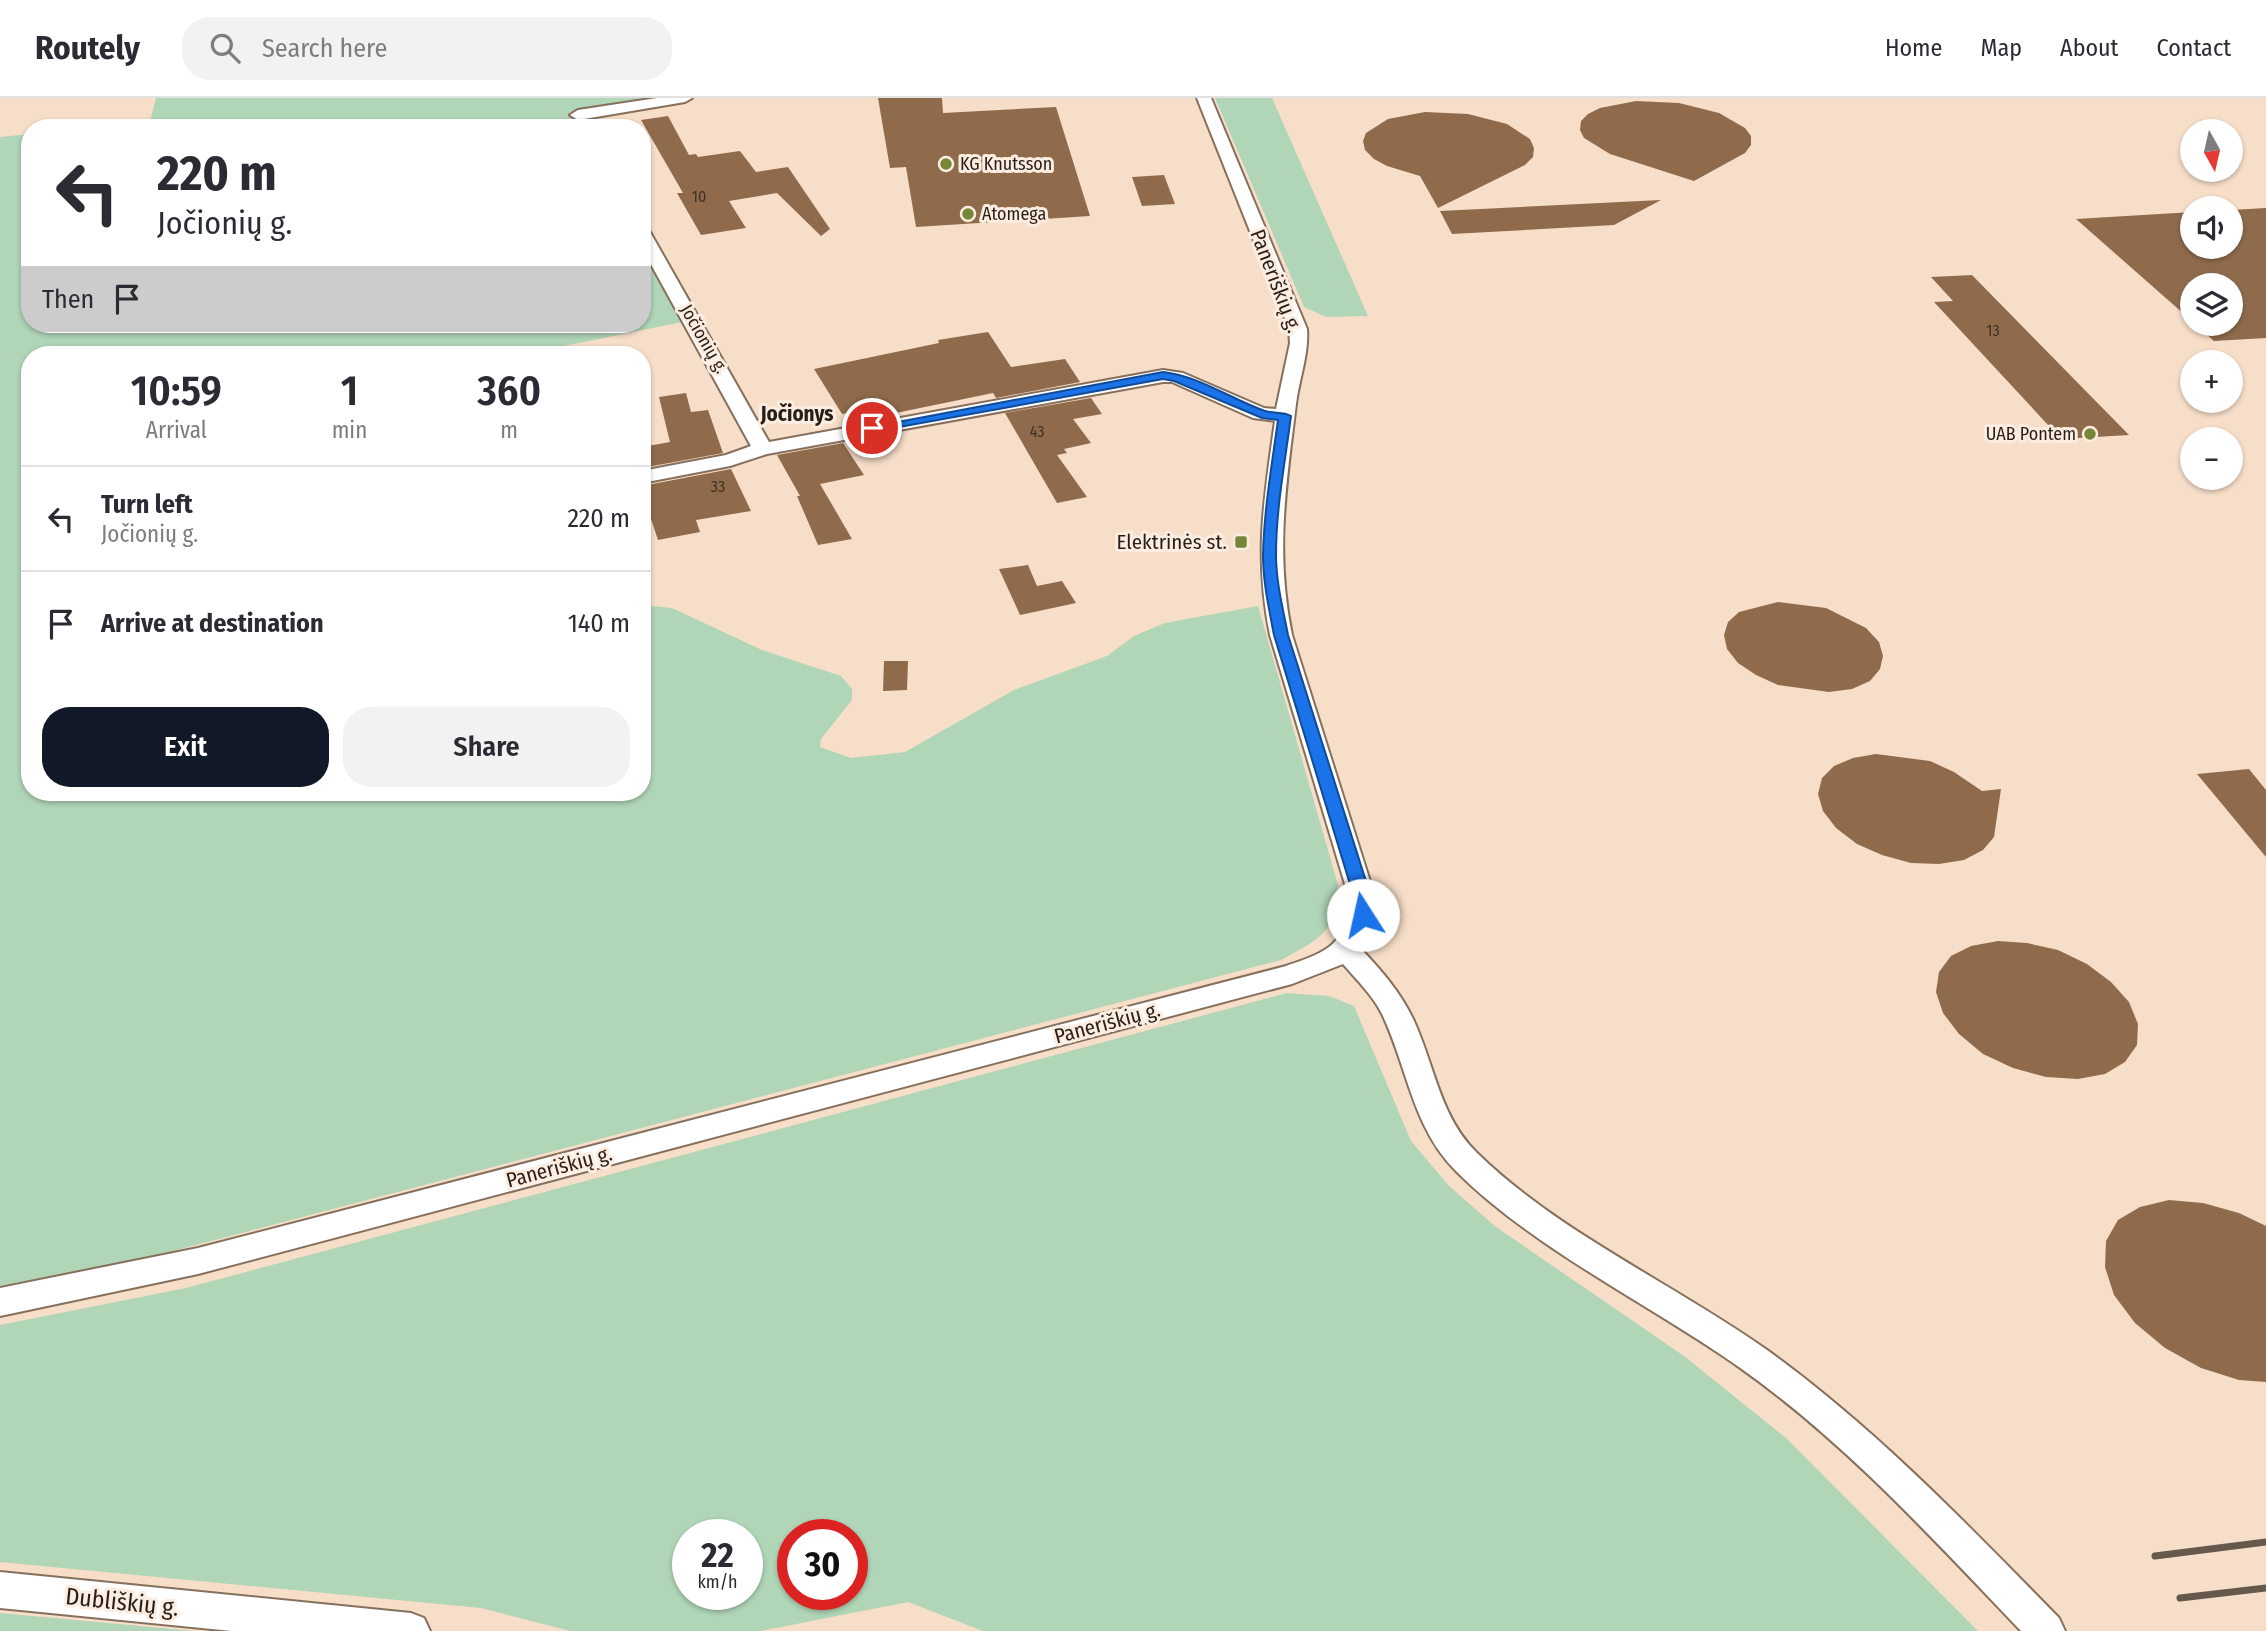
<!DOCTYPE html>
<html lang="en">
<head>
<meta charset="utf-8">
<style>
	:root { --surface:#fff; --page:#f2f2f3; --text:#2b2b33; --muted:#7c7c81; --line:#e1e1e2; --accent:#111827 }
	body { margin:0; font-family:"Fira Sans Condensed",sans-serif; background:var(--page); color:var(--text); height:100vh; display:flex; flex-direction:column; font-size:26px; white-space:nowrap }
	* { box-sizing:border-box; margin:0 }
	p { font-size:23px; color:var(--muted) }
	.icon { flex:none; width:38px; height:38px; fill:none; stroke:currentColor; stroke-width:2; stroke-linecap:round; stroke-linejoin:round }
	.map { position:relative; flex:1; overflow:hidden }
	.side { position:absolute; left:21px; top:248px; width:630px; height:455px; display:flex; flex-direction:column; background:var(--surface); border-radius:28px; box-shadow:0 2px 5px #0004 }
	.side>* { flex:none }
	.banner { position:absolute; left:21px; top:21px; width:630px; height:214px; border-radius:28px; box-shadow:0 2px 5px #0004; background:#fff; color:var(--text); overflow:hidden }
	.needle { width:46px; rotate:172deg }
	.fabs { position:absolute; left:2180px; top:21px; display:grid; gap:14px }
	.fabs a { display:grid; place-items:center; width:63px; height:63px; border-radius:50%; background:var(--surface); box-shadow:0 2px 5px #0004; font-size:35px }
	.speed { position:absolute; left:672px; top:1421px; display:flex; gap:14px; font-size:35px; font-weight:700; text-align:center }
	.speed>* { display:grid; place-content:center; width:91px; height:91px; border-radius:50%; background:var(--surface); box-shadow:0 2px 5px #0004; line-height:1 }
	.speed small { font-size:18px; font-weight:400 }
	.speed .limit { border:10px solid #d22; background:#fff; color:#111 }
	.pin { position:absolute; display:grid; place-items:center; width:60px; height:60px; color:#fff; margin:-30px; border:4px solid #fff; border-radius:50%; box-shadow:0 2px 7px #0007 }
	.me { position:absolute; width:77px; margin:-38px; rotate:350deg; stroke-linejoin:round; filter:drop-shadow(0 0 5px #0008) }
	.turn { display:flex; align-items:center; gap:24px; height:147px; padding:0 21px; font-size:32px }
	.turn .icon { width:91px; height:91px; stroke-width:2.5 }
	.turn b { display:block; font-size:49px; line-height:60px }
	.then { display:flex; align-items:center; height:66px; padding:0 21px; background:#0003; gap:14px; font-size:26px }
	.eta { display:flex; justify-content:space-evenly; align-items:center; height:119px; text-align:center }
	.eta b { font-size:42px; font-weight:600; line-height:49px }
	.action { display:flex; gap:14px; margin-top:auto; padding:14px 21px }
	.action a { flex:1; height:80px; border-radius:28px; background:var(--accent); color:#fff; font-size:28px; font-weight:600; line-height:80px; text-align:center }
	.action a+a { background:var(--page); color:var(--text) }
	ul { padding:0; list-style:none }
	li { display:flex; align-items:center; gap:21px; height:105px; padding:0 21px; border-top:2px solid var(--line) }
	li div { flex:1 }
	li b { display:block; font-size:26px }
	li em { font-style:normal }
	header { display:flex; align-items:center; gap:42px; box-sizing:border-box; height:98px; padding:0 35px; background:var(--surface); border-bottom:2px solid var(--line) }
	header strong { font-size:33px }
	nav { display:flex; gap:38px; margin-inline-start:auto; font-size:24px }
	.search { width:490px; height:63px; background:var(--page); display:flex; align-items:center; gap:18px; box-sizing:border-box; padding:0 24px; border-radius:28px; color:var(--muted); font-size:26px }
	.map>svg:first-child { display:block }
</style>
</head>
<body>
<header>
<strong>Routely</strong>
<div class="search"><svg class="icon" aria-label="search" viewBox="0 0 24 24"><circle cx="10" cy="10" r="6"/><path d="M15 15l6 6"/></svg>Search here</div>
<nav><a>Home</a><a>Map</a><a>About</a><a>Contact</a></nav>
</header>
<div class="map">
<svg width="2266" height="1533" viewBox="0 0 2266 1533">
	<rect width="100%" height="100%" fill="#f7dec9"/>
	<g fill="#b0d5b7" fill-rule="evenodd">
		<path d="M156,0h502l-89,14 8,16h-457l29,-2z"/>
		<path d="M1215,0h57l96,218 -42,1 -22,-10z"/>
		<path d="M30,36v190h612v-76l40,74 -162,33h-490v438h612v-188l30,3 90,42 79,26 11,13v11l-31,39 -1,8 31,11 54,-6 109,-62 93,-34 27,-20 31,-13 93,-17 80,279c-1,47 -18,54 -57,75l-1131,297 -150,29v-1149z"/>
		<path d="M1287,895l42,3 25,10 57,135 38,45 47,41 188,129 103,83 191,192h-995l-75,-29 -147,29h-191l-89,-23 -481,-46v-237l186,-37zM688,1437h59v59h-59zM793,1437h59v59h-59z"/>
		<path d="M0,1515l194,18h-194z"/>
	</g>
	<g fill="#8f6b4c">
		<path d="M878,0h64l1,15 113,-6 34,109 -174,11 -10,-60 -16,1z"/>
		<path d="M1636,3l43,2 40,10 26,15 6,8v9l-6,8 -51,28 -84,-27 -26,-16 -4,-8 1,-9 7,-7 12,-6z"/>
		<path d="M1425,14l43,2 39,10 23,15 4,9 -1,9 -8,8 -87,43 -18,-32 -33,-10 -13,-7 -9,-9 -2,-9 3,-8 22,-14z"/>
		<path d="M668,18l21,39 7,-1 2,3 42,-6 16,21 32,-5 42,62 -9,7 -44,-43 -48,8 17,27 -45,7 -24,-42h6l-42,-73z"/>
		<path d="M1164,77l11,29 -33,2 -10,-29z"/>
		<path d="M1661,102l-47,25 -162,9 -12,-23z"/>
		<path d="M2266,110v130l-52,3 -19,-17h36v-39h-38v37l-117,-103 117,-7v35h38v-37z"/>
		<path d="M1972,177l157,160 -68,4 -127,-137 19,-1 -22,-24z"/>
		<path d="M988,234l23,35 54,-8 15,23 -84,16 -3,-5 -102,21 -4,-8 -45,8 -28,-45 125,-26 -1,-3z"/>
		<path d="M686,295l5,19 17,-2 15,43 -81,15v-21l28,-5 -11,-45z"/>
		<path d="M1091,300l11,16 -29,5 18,24 -27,6 3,4 -10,2 30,42 -30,6 -52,-90z"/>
		<path d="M843,345l21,32 -44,9 32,55 -34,6 -21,-49h3l-23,-41z"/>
		<path d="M731,371l20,42 -55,9 4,12 -42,8 -7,-21 -9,1v-34z"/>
		<path d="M1028,467l9,21 25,-5 14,22 -56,12 -21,-46z"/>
		<path d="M1778,504l48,6 40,20 13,14 4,14 -3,13 -10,12 -18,8 -23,3 -51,-7 -22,-10 -18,-12 -11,-14 -3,-14 4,-13 11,-10z"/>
		<path d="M884,563h24l-1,29 -24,1z"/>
		<path d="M1876,656l54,7 24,11 28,19 19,-2 -7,48 -11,13 -19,10 -25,4 -28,-1 -29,-8 -25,-11 -21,-16 -13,-17 -5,-17 4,-16 12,-12 19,-8z"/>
		<path d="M2249,671l17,21v67l-69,-83z"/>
		<path d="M1998,843l29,2 31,7 29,14 24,18 18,20 9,22 -1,21 -12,17 -20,12 -27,5 -32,-2 -33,-9 -30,-14 -24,-20 -16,-21 -7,-21 3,-20 12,-16 20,-10z"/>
		<path d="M2169,1102l34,3 36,10 27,13v156l-27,-2 -38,-12 -36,-20 -30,-25 -21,-28 -9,-28 1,-26 12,-21 22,-13z"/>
	</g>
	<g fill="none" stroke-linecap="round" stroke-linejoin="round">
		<defs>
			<g id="street">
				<path d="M657,0h35l-7,4 -107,18 -8,-5 8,-5z"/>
				<path d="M1197,0h14l96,231c2,25 -8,50 -11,75 -10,82 -21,148 -4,231l82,259 -2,34 -11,21c21,22 40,44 53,72 21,46 26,96 63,132 82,80 197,131 290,197 108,78 199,173 292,268l6,13h-44c-89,-93 -177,-190 -282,-264 -90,-63 -206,-119 -283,-196 -44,-44 -48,-103 -74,-157 -9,-18 -25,-34 -39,-50l-51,20 -1094,290 -198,42v-28l198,-40 1088,-282c44,-15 62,-22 62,-72l-78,-259c-16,-78 -6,-137 5,-214l-22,-3 -81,-36h-9l-396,72 -37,12 -88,17v-12l84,-16 25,-9 -109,-198v-21l8,5 119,210 394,-72 20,3 81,35 12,1 14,-66 -1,-14z"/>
				<path d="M0,1474l411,41 13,5 6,13h-198l-232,-23z"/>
			</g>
		</defs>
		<use href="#street" stroke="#86705d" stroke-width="4"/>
		<use href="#street" fill="#fff" fill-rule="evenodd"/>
		<g stroke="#65584c" stroke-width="7">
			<path d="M2155,1458l111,-14"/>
			<path d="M2180,1500l86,-10"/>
		</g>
	</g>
	<path fill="#1a73e8" stroke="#114b97" stroke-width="2" d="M1163,274c36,4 68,27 102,39 9,3 18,0 26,5 -6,46 -15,93 -15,139 0,27 7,54 12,80l82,259 -1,25h-12l-4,-25 -79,-259c-5,-26 -11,-53 -11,-80 1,-45 9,-91 15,-135l-16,-2 -88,-37 -11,-2 -291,53 -6,-4z"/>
	<g fill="#768838" stroke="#fdede1" stroke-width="2.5">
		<circle cx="946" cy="66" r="7"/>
		<circle cx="968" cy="116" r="7"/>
		<circle cx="2090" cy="336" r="7"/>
		<rect x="1234" y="437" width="14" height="14" rx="3.5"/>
	</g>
	<g text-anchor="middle" stroke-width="6" stroke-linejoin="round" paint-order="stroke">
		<g font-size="16" fill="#413224">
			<text x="699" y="104">10</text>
			<text x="1993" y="238">13</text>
			<text x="1037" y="339">43</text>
			<text x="718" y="394">33</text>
		</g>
		<g font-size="18" fill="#271f17" stroke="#fdede1" text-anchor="start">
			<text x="960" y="72">KG Knutsson</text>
			<text x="982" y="122">Atomega</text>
			<text x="2076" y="342" text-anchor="end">UAB Pontem</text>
		</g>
		<g font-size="18" fill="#271f17" stroke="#fdede1">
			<text transform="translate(704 241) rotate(60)" y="6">Jočionių g.</text>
		</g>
		<g font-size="21" fill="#271f17" stroke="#fdede1">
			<text transform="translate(1276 183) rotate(69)" y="7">Paneriškių g.</text>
			<text transform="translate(1107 925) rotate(-15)" y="7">Paneriškių g.</text>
			<text transform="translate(559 1069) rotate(-15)" y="7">Paneriškių g.</text>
		</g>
		<g font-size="21" font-weight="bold" fill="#271f17" stroke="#fdede1">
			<text x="797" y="323">Jočionys</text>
		</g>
		<g font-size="21" fill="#271f17" stroke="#fdede1" text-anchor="end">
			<text x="1227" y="451">Elektrinės st.</text>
		</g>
		<g font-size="24" fill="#271f17" stroke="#fdede1">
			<text transform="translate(122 1504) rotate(6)" y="8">Dubliškių g.</text>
		</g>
	</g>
</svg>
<div class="fabs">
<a><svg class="needle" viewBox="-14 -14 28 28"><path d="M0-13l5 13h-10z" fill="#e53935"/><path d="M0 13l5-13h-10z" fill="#7c7c81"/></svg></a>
<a><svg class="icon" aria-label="sound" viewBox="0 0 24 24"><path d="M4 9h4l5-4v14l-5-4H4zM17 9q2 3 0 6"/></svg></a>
<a><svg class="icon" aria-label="layers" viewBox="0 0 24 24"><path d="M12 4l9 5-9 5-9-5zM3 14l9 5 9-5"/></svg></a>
<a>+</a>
<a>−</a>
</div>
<div class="speed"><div>22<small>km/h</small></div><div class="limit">30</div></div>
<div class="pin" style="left:872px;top:330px;background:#d93025"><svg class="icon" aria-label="arrive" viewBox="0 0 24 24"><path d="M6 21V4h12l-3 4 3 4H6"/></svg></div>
<svg class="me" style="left:1363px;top:817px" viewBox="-20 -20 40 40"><circle r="19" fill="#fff"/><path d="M0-13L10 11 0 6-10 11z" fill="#1a73e8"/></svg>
<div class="banner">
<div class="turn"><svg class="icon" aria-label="left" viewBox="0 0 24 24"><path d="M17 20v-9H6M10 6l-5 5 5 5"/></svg><div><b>220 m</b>Jočionių g.</div></div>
<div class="then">Then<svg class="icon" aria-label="arrive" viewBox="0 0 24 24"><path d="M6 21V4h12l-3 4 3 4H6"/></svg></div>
</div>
<section class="side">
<div class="eta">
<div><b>10:59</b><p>Arrival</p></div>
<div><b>1</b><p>min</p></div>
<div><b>360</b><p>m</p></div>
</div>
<ul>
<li><svg class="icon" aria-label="left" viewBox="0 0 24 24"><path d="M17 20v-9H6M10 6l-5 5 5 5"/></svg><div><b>Turn left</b><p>Jočionių g.</p></div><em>220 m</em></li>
<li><svg class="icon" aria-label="arrive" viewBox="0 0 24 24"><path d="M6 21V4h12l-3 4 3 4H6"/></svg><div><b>Arrive at destination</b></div><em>140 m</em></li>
</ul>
<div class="action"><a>Exit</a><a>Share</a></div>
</section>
</div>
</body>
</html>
